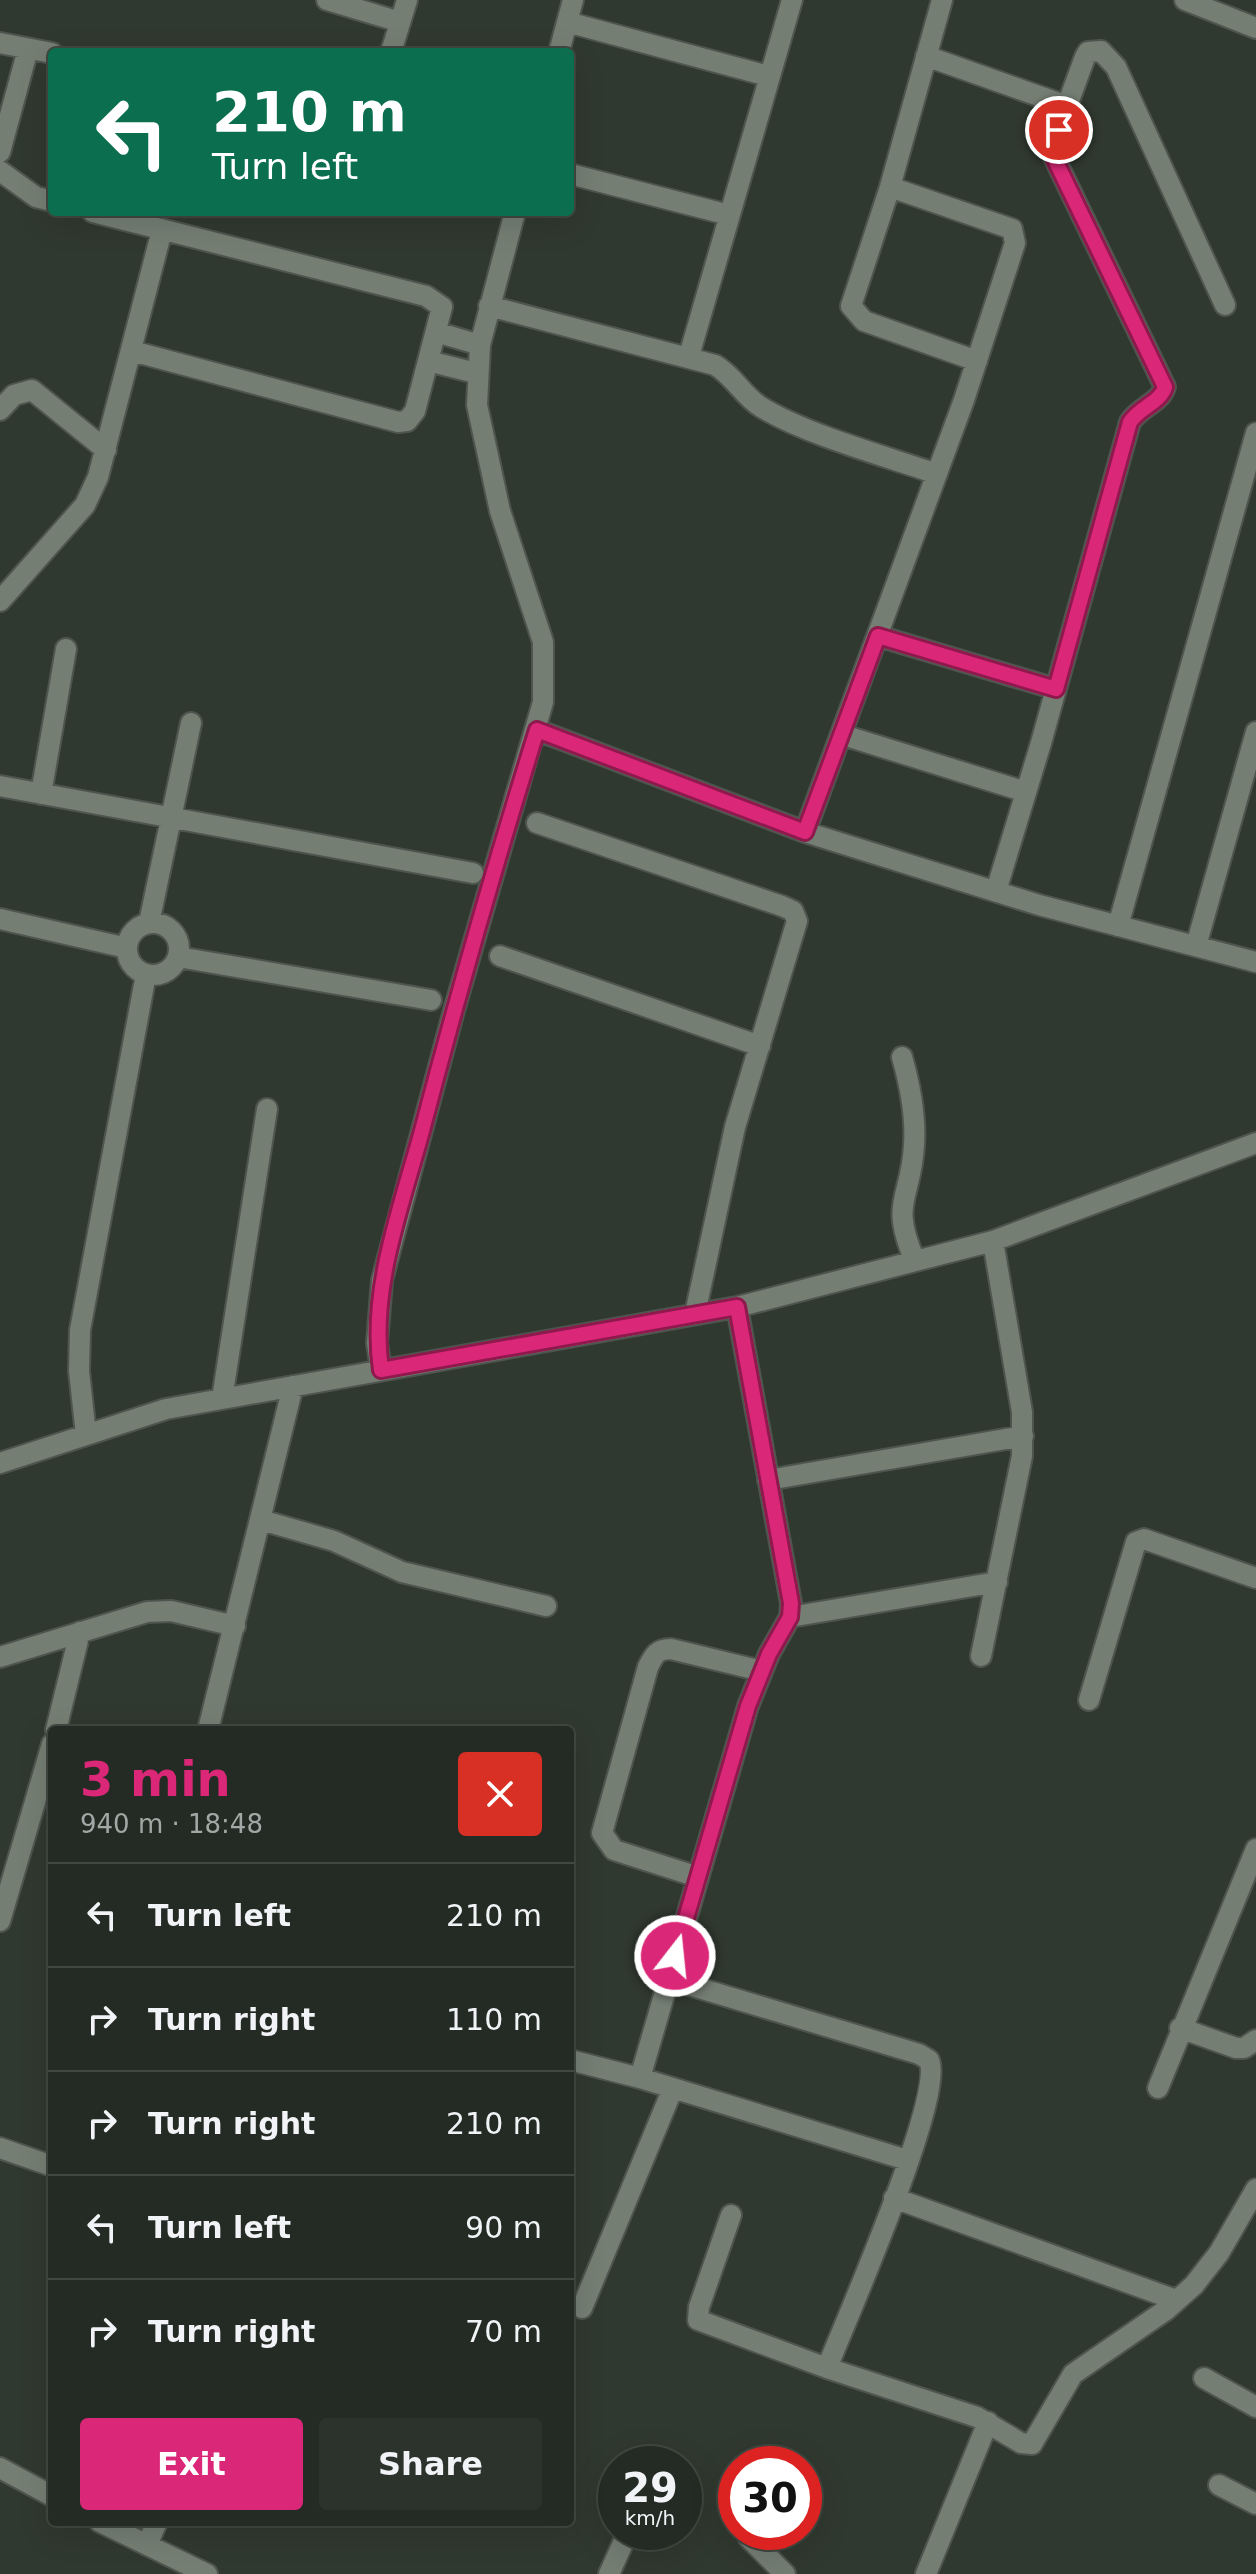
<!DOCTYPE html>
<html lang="en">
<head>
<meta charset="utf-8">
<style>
  body { margin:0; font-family:"DejaVu Sans",sans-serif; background:#2c332c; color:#f1f3f6; height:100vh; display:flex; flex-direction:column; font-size:30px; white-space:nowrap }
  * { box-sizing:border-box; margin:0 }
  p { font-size:26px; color:#a3a7a6 }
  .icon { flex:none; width:44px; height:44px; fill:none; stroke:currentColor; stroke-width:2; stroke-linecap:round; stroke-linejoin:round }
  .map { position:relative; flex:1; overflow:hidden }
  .side { position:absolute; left:48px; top:1726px; width:526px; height:800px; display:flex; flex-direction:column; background:#242b24; border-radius:8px; box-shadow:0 8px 32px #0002,0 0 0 2px #414741 }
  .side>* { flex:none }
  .top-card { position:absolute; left:48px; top:48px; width:526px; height:168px; border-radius:8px; box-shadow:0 8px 32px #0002,0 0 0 2px #414741; background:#0b6e4f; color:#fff; overflow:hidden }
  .speed { position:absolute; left:598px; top:2446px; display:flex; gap:16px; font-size:40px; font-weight:700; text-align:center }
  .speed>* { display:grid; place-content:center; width:104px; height:104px; border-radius:50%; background:#242b24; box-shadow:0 8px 32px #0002,0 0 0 2px #414741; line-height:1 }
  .speed small { font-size:20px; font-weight:400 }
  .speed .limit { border:12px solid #d22; background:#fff; color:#111 }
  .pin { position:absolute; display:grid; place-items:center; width:68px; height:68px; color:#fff; margin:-34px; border:4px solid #fff; border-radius:50%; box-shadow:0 2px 8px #0007 }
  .me { position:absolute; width:88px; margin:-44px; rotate:16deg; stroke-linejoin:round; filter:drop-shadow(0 0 6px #0008) }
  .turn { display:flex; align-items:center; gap:28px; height:168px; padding:0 32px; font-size:36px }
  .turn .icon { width:104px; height:104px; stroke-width:2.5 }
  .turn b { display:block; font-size:56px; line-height:68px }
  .round { display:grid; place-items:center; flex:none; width:84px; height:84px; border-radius:8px; background:#2c332c }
  .headline { display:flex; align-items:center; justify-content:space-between; height:136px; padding:0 32px }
  h1 { font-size:48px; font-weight:700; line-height:60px; color:#db2777 }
  .primary-button { display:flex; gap:16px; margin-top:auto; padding:16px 32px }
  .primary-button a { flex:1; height:92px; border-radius:8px; background:#db2777; color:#fff; font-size:32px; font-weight:700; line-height:92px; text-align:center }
  .primary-button a+a { background:#2c332c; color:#f1f3f6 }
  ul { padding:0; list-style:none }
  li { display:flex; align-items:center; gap:24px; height:104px; padding:0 32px; border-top:2px solid #414741 }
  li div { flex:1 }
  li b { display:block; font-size:30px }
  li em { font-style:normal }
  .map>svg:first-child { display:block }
</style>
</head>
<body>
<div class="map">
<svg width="1256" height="2574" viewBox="0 0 1256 2574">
  <rect width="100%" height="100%" fill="#303930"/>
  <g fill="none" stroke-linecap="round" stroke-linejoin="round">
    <g stroke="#4e554e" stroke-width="24">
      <path id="minor" d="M327,0L400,22
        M942,0L890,187L851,306L864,321L977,361
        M1185,0L1256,28
        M567,22L768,76
        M0,43L52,53
        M391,52L407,0
        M559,52L573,0
        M926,56L1067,106L1053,155L1165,387C1160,403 1141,406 1130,422L1041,743L996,891
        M1067,106L1085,57L1088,52L1101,51L1116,67L1225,305
        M0,152L28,49
        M0,171L36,197L52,201
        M570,174L729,215
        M93,212L426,296L442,307L415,411L407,421L398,422L132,351
        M489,306L715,365C734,376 743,396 761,407C807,435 885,456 937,474
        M436,332L480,345
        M689,356L792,0
        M428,361L476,373
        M0,410L14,395L32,390L106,450
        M0,601L85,505L98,477L162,230
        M878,636L1056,689
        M537,730L805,832L1039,905L1256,962
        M843,735L1026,792
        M0,786L473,873
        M41,794L66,649
        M537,823L782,906L793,911L797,921L735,1127L695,1314
        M805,832L964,400L1015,243L1012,229L890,187
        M0,919L127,948
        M149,923L191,723
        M127 949a26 26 0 1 1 52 0a26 26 0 1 1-52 0Z
        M1118,926L1256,433
        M1196,946L1256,732
        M500,956L760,1046
        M178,957L431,1000
        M902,1057C910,1085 916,1115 914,1145C911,1201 889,1200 915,1261
        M381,1370L377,1343L382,1280L453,1014L543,702V642L500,511L477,405L480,345L515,212
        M222,1399L267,1109
        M86,1435L79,1371L80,1330L146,974
        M0,1463L166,1409L737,1307L993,1241L1256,1143
        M768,1480L1023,1436
        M261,1520L334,1541L402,1572L546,1606
        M790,1617L997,1582
        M981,1656L1022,1456V1412L993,1241
        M0,1657L147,1612L171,1611L235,1626
        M1089,1700L1136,1542L1144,1539L1256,1578
        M56,1730L80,1632
        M208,1730L293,1386
        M698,1877L614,1850L602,1833L648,1667C654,1655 657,1649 671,1649L762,1671
        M0,1921L52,1744
        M669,1979L919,2054L929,2060C945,2096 846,2320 827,2368L977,2417L1021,2443L1032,2444L1073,2374L1166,2310L1194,2285L1219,2253L1256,2189
        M1180,2028L1236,2048H1244L1256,2040
        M570,2060L640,2078L748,1706L769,1654L790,1617L791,1603L737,1307
        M640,2078L907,2160
        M1158,2088L1256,1849
        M0,2148L52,2166
        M894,2198L1176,2300
        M731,2215L699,2307L698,2320L827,2368
        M582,2308L673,2088
        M1204,2378L1256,2407
        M0,2468L52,2496
        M1219,2485L1256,2504
        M100,2522L207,2574
        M749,2538L785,2574
        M147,2545L157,2522
        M609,2574L628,2532
        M926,2574L988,2422"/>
    </g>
    <use href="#minor" stroke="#747e73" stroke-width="20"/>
  </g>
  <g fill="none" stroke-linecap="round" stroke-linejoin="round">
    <g stroke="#8e194d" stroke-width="20">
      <path id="route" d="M675,1956L748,1706L769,1654L790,1617L791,1603L737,1307L381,1370C369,1288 402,1206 423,1127C458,994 496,861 537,730L805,832L878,636L1056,689L1130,422C1141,406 1160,403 1165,387L1057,164L1053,155L1059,130"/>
    </g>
    <use href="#route" stroke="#db2777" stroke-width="14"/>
  </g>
</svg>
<div class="speed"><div>29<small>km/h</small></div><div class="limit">30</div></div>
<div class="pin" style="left:1059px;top:130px;background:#d93025"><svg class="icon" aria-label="arrive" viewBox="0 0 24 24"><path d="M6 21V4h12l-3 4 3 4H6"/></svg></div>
<svg class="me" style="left:675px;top:1956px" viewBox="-20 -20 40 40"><circle r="17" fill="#db2777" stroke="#fff" stroke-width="3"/><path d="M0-11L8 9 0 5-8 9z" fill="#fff"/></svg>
<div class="top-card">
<div class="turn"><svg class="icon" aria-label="left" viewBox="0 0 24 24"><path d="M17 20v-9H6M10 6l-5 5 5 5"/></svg><div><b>210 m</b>Turn left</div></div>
</div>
<section class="side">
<div class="headline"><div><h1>3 min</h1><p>940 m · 18:48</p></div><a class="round" style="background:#d93025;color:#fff"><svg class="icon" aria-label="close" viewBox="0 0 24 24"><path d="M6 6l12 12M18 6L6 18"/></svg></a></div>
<ul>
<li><svg class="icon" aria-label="left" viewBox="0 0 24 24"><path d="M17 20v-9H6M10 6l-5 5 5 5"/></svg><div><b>Turn left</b></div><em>210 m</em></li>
<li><svg class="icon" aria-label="right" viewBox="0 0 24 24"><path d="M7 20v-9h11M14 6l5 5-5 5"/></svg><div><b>Turn right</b></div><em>110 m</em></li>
<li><svg class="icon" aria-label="right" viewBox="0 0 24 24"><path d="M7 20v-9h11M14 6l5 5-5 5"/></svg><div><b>Turn right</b></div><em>210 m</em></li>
<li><svg class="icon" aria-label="left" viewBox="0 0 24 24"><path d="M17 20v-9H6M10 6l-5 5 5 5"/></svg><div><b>Turn left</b></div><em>90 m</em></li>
<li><svg class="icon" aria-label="right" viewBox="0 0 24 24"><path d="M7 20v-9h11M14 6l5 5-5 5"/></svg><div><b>Turn right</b></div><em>70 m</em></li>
</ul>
<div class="primary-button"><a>Exit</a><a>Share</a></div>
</section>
</div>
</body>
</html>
